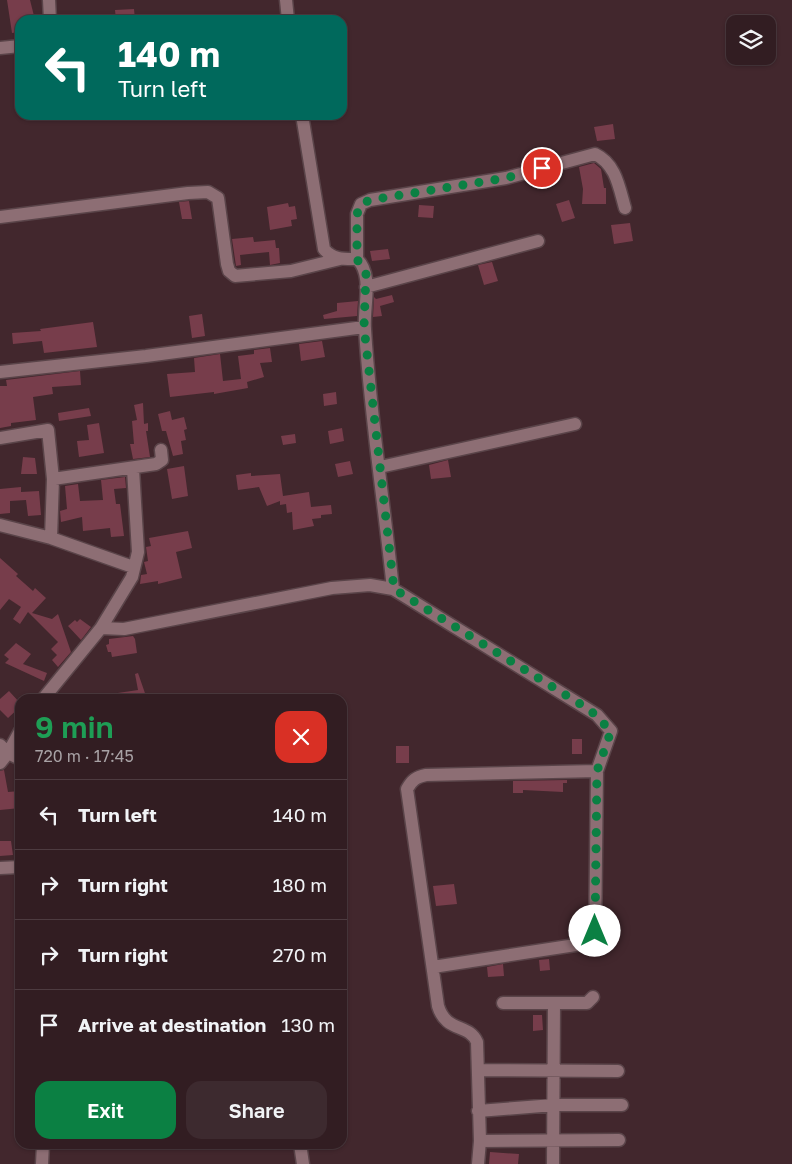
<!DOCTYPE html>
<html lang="en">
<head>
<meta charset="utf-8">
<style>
  body { margin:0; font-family:"Golos Text",sans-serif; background:#3d2a2f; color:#f1f3f6; height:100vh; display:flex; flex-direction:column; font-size:19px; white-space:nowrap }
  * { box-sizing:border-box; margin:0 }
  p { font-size:16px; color:#a8a2a5 }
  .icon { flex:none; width:28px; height:28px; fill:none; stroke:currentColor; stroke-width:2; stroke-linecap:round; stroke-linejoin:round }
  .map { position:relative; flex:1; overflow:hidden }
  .panel { position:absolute; left:15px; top:694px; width:332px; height:455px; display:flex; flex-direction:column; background:#321d22; border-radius:15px; box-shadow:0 1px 4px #0004,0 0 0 1px #4d3b40 }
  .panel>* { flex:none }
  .hud { position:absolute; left:15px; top:15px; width:332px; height:105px; border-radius:15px; box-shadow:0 1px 4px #0004,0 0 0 1px #4d3b40; background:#00695c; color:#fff; overflow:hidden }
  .fabs { position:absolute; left:726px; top:15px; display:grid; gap:10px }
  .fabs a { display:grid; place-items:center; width:50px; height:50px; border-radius:10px; background:#321d22; box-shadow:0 1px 4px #0004,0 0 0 1px #4d3b40; font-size:25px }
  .pin { position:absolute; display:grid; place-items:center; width:42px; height:42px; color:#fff; margin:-21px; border:2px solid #fff; border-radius:50%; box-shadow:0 1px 5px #0007 }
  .me { position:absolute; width:55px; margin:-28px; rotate:0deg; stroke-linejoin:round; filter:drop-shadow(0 0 4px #0008) }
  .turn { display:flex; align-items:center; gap:18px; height:105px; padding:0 20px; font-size:22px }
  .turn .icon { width:65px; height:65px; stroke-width:2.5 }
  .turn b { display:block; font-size:35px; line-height:42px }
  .round { display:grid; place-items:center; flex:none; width:52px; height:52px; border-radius:15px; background:#3d2a2f }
  .headline { display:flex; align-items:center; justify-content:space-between; height:85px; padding:0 20px }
  h1 { font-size:30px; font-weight:600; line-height:38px; color:#1e9e55 }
  .primary-button { display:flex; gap:10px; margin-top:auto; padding:10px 20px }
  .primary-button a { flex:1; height:58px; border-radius:15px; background:#0b8043; color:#fff; font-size:20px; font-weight:600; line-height:58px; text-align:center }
  .primary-button a+a { background:#3d2a2f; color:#f1f3f6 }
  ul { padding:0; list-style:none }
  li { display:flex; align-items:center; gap:15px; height:70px; padding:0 20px; border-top:1px solid #4d3b40 }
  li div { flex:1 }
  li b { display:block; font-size:19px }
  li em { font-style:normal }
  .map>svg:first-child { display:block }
</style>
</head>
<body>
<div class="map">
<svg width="792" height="1164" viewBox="0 0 792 1164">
  <rect width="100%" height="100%" fill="#42272d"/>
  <path fill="#773d4b" d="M7,0H30L35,20H20V32L12,33Z
    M134,9L135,20H116L115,10Z
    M613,124L615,139L597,141L594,127Z
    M594,163L601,169L604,188H606V204H582L583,189L579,167Z
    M569,200L575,218L562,222L556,204Z
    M189,201L192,219H182L179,202Z
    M288,203L289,207L295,206L297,219L291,220L292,226L270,230L267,207Z
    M419,205L434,206L433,218L418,217Z
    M630,223L633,241L614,244L611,225Z
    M253,237L254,242L275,240L276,248H279L280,263L270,265L269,252L240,255L241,265L236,266L232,239Z
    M388,249L390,259L372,261L370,251Z
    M492,262L498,281L484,285L478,265Z
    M392,295L394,302L380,306L382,316L373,317L374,297L376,299Z
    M358,301L357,316L324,319L323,315L337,311V303Z
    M202,314L205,336L192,338L189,316Z
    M93,322L97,347L44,353L42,341L13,344L12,333L41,331L40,329Z
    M322,341L325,357L301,361L299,344Z
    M270,348L272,362L260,363L264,377L247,382L248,388L214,394V392L170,397L167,374L195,372L194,358L220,354L223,381L241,379L238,356L254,354V350Z
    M80,371L81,385L52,387L53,394L33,397L36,420L11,423V426L0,428V386H7L6,380Z
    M336,392L337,404L324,406L323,394Z
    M143,403L144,424L148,423V431H146L150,457L133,459L130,444H134L132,421L137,420L134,405Z
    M89,408L91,416L59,421L58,413Z
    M170,411L172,420L184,417L187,429L184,430L186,440L181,441L183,454L173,456L166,431H162L158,414Z
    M99,423L104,453L79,457L77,441L89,440L87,425Z
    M342,428L344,441L330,444L328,431Z
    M295,434L296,443L283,445L281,436Z
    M23,457L35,458L37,474H21Z
    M448,460L451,477L431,479L429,465Z
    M350,461L353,474L338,477L335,464Z
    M184,466L188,496L172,499L167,469Z
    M251,473V476L280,474L283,496L309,492L311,507L331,505L332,514L321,515V518L312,519L314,526L293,530L292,512L287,513L286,504L280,505V501L267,506L259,487L238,490L236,475Z
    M125,477L126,488L114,489L116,504H120L124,536L111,537L110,528L83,531L82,517L61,522L60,511L67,509L65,486L78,484L80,501L103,500L101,480Z
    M21,487V492L39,491L41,515L28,516L26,500L10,501V513L0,514V489Z
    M188,531L192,548L176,552L182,578L158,584V581L140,584L141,575L147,574L144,562L148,561L146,547L151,546L149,538Z
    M0,558L18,574L16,576L33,591L35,588L46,598L32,613L52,619L58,614L71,652L58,667L52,660L57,655L51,649L58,642L28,612L20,624L13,619L21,607L9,599L0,610Z
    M80,619L91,627L81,640L68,626L75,620L77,622Z
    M133,636L135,639L137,653L112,657L111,652H108L106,645L109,644V639Z
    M16,643L31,654L23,664L47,673L44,681L5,663L9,659L4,655Z
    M138,673L147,699H112L111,694L138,690L135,674Z
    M9,691L20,703V707L8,718L0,710V699Z
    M572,739H582V754H572Z
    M396,746H409V763H396Z
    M4,770L8,792L20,791V808L0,810V771Z
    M567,780V783H563V792L523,790V793H513V781Z
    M0,841H11L13,855L0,856Z
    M454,884L457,904L436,906L433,886Z
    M549,959L550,970L540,971L539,960Z
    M503,964L504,976L488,977L487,967Z
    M533,1015H542L543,1030L533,1031Z
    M490,1152L519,1154L518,1164H489Z"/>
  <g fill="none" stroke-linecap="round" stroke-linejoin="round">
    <g stroke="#5a4449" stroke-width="15">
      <path id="minor" d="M49,0L50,20
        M286,0L288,20
        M0,48L20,46
        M302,115L324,249C333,260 344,259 357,259C374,275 363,308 365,329C370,415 384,502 393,589
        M0,217L188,193L208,192L218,198L227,264L229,271L235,276L291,271L340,259
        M357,259V214L361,204L370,200L506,178L595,154C616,164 619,187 625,208
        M366,287L538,241
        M0,372L146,356L364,327
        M0,438L48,430L53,479L51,538
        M380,467L575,424
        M53,479L156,464L162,460L161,450
        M0,525L51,538L133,567
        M101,628L124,629L332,588L370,585L393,589L597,715L611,731L597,771L595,942L433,967
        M43,699L101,628L132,577L138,552L133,469
        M0,745L8,753L20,759
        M0,763L8,753L20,731
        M0,868L20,867
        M503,1003H587L593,997
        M478,1070L618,1071
        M478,1111L554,1105H622
        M480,1141L619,1140
        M300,1144L303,1164
        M42,1164L43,1144
        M478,1164L480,1141L477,1042C469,1023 446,1033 438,1006L407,789C412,780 416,777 426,775L597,771
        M553,1164L554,1003"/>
    </g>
    <use href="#minor" stroke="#8d6e74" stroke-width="12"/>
  </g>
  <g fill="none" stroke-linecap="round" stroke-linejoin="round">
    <path stroke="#0b8043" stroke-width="9" stroke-dasharray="0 16.2" d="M542,168L506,178L370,200L361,204L357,214V260L362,264L366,274L364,327L394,589L590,710L611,731L597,771L595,931"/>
  </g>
</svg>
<div class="fabs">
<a><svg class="icon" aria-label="layers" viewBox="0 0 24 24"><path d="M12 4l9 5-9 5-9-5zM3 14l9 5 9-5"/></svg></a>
</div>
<div class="pin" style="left:542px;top:168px;background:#d93025"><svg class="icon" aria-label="arrive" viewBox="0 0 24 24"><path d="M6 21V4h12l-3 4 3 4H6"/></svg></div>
<svg class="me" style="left:595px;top:931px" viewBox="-20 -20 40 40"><circle r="19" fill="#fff"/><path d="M0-13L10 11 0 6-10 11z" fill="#0b8043"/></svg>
<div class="hud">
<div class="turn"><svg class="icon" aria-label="left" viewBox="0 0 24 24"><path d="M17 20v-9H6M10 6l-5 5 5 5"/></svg><div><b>140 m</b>Turn left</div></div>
</div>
<section class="panel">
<div class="headline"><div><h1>9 min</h1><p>720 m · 17:45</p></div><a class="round" style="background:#d93025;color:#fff"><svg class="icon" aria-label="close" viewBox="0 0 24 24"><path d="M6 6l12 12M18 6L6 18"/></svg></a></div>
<ul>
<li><svg class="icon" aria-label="left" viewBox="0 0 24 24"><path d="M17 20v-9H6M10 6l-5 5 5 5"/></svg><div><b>Turn left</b></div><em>140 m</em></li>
<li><svg class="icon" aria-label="right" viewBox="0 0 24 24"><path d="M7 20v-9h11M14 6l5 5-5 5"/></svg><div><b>Turn right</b></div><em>180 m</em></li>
<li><svg class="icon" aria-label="right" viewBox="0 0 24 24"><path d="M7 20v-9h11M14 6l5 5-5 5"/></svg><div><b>Turn right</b></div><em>270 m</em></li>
<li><svg class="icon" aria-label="arrive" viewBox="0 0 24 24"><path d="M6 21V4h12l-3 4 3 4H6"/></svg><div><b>Arrive at destination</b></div><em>130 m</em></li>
</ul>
<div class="primary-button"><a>Exit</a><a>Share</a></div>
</section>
</div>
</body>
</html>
